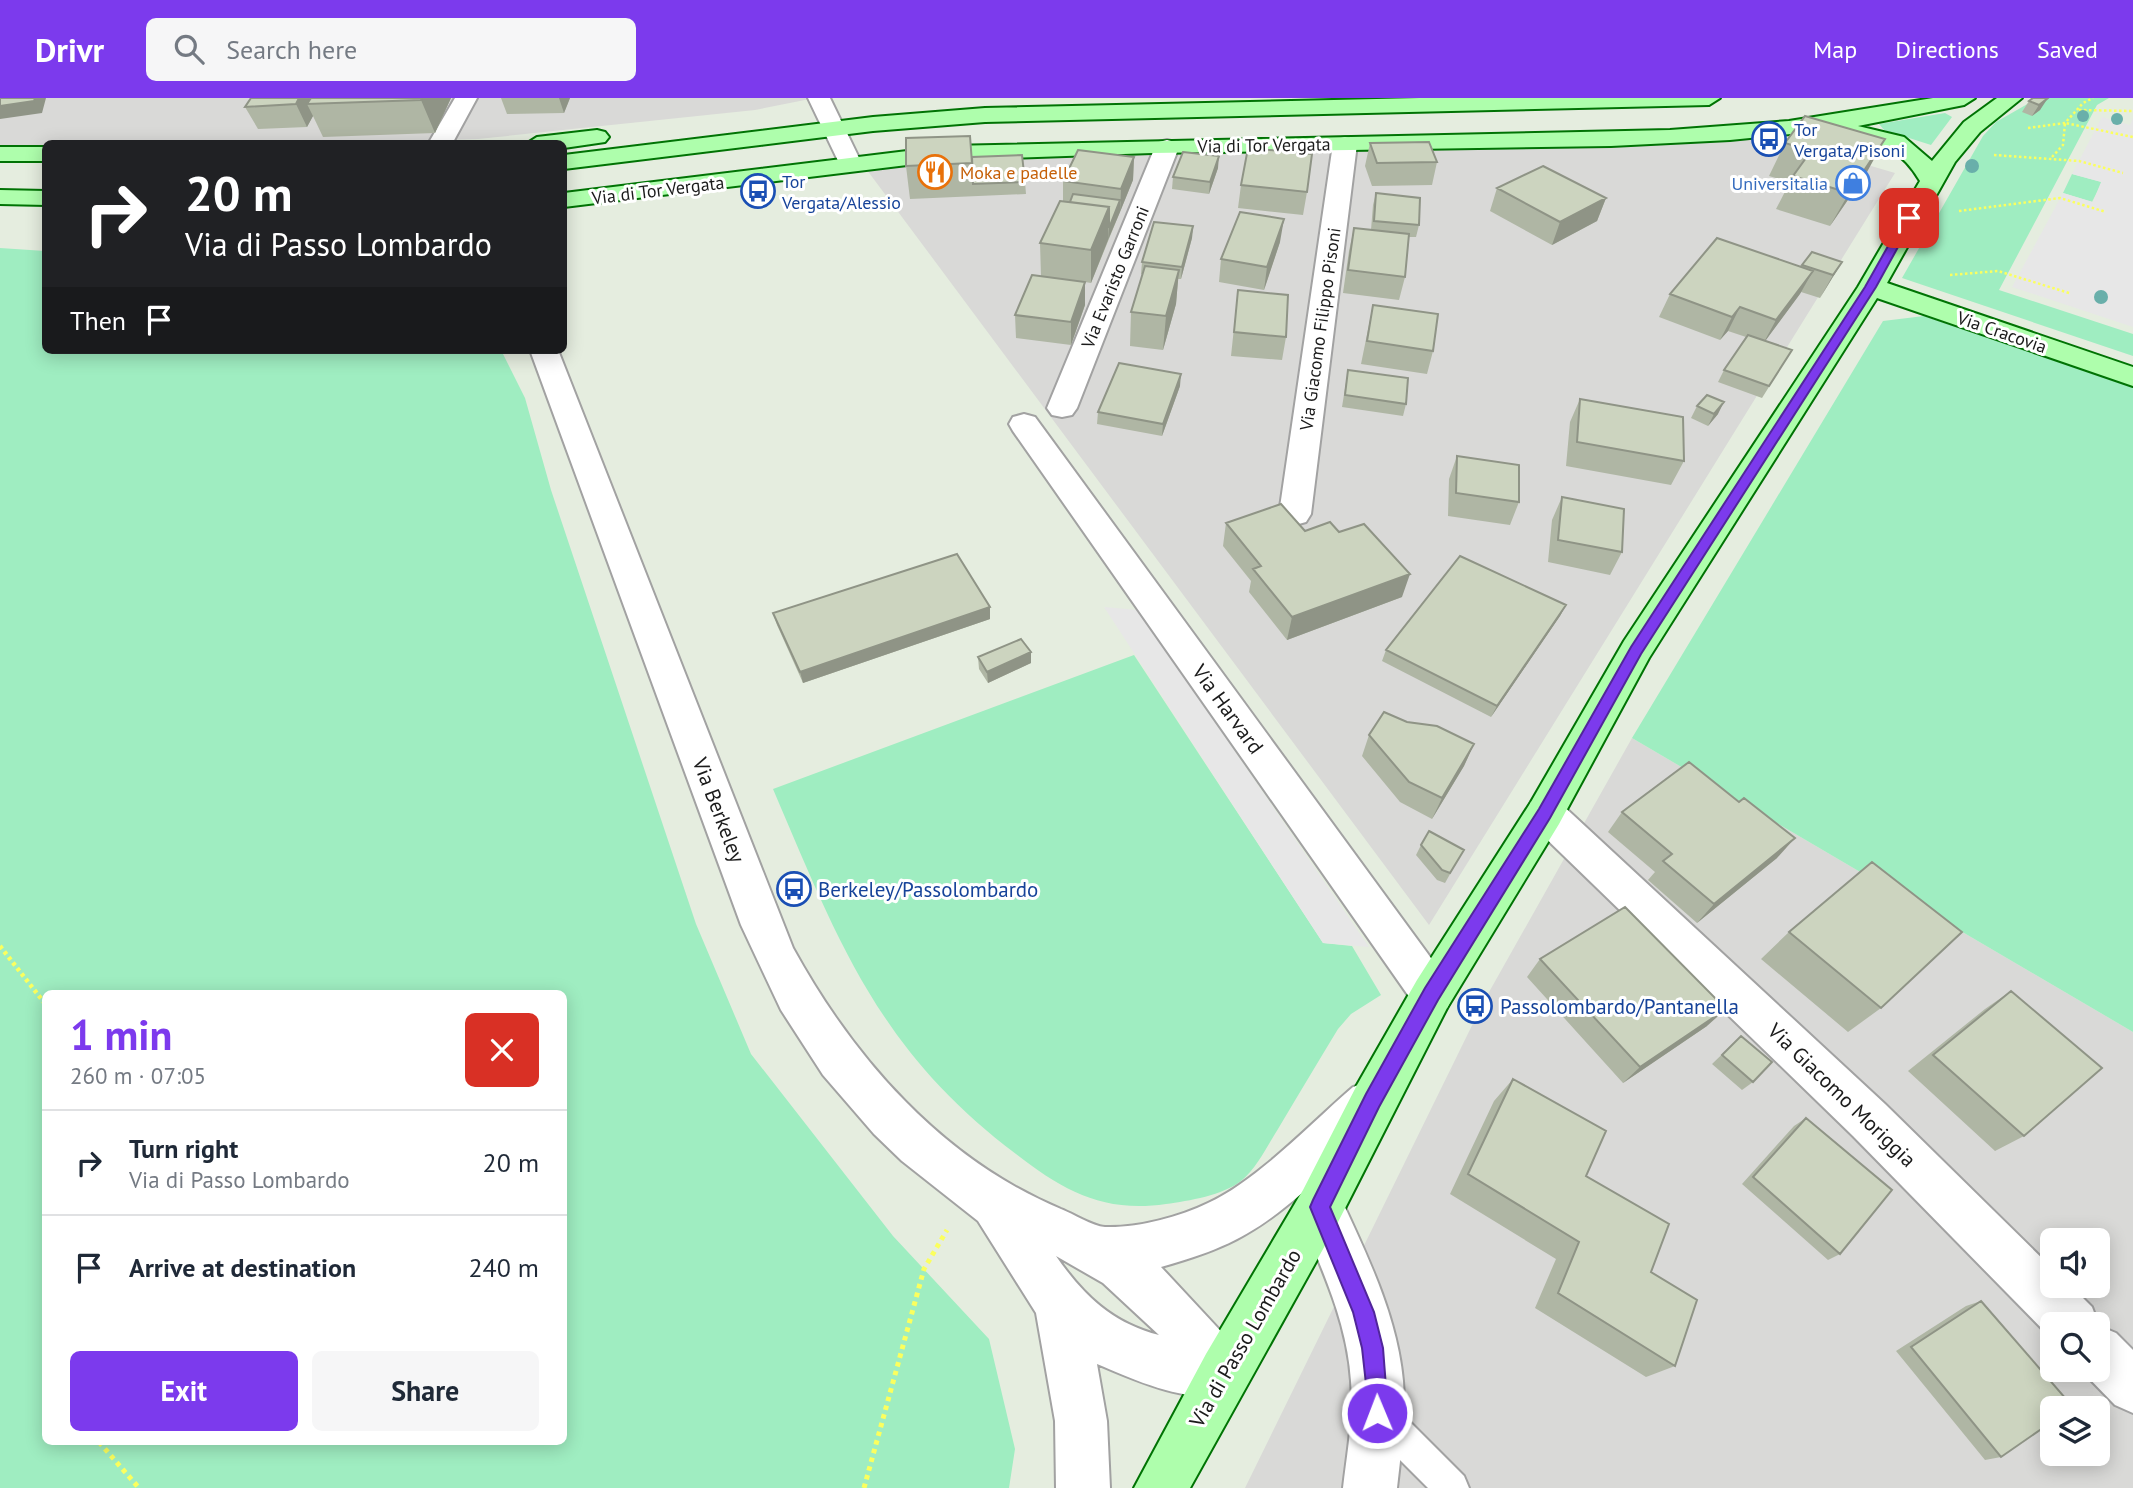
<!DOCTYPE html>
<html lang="en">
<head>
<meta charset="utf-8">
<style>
  body { margin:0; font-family:"PT Sans",sans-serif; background:#f6f6f7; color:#1f2937; height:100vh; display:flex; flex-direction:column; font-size:26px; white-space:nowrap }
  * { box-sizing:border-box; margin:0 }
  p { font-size:23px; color:#747a83 }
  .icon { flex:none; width:38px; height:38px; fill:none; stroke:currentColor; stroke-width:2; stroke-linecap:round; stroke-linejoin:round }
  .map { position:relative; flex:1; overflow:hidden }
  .details { position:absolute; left:42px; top:892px; width:525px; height:455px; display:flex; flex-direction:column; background:#fff; border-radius:10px; box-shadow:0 4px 18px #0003 }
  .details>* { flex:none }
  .hud { position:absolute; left:42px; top:42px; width:525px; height:214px; border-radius:10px; box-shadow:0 4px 18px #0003; background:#202124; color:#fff; overflow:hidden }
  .tools { position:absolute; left:2040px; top:1130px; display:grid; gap:14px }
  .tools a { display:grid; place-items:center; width:70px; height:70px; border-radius:10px; background:#fff; box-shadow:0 4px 18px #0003; font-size:35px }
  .pin { position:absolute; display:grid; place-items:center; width:60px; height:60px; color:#fff; margin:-30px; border-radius:14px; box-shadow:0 4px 10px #0006 }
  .me { position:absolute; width:77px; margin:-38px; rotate:359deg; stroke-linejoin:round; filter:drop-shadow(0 0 5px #0008) }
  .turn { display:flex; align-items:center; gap:24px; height:147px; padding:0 28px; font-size:32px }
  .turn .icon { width:91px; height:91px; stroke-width:2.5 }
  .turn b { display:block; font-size:49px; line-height:60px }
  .then { display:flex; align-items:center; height:66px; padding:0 28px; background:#0003; gap:14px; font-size:26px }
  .round { display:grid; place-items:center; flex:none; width:74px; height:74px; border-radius:10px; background:#f6f6f7 }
  .summary { display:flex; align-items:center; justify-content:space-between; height:119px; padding:0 28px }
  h1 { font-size:42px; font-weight:600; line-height:52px; color:#7c3aed }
  .cta { display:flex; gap:14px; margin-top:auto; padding:14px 28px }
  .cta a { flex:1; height:80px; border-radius:10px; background:#7c3aed; color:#fff; font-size:28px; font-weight:600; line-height:80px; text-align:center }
  .cta a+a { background:#f6f6f7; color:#1f2937 }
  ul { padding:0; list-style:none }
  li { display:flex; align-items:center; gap:21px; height:105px; padding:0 28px; border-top:2px solid #e0e1e3 }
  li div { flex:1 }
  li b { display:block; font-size:26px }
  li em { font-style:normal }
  header { display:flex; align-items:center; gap:42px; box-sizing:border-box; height:98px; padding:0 35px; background:#7c3aed; color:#fff }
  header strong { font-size:33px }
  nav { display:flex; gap:38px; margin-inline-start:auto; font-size:24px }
  .search { width:490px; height:63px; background:#f6f6f7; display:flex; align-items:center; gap:18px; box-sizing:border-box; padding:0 24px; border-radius:10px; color:#747a83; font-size:26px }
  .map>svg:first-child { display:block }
</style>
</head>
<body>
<header>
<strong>Drivr</strong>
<div class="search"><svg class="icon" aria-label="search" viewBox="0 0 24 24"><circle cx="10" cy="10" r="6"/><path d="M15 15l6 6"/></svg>Search here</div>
<nav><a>Map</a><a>Directions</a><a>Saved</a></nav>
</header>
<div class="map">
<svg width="2133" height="1390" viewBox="0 0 2133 1390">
  <rect width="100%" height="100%" fill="#e5eddf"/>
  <path fill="#d9d9d7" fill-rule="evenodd" d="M0,0H815L755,12L478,41L348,45L45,47H0Z
    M1779,41L1895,75L1429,827L864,68L1047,56Z
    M1632,640L2133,934V1390H1245L1484,903ZM2053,1143H2098V1188H2053ZM2053,1227H2098V1272H2053ZM2053,1311H2098V1356H2053Z"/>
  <path fill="#9fedc1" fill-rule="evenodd" d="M2038,0H2109L2097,7L1999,192L2133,236V258L1902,180L1983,38L1996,24Z
    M1945,15L1952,19L1931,47L1884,32L1879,26Z
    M2072,76L2102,84L2092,104L2063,95Z
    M0,150L45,153L46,252H501L525,300L551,392L696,826L751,956L893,1138L989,1241L1015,1351L1009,1390H0ZM46,896H564V1344H46Z
    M1924,218L2133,289V934L1632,640L1883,223Z
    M1134,557L1323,845L1352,848L1381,897L1351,916L1338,931C1318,964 1298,997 1278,1031C1267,1048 1257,1070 1241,1083C1223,1097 1189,1103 1166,1106C1103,1115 1064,1093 1016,1056C878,952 838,843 773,691Z"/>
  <path fill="#e7e7e7" d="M2102,19L2130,27L2133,20V229L2012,189L2063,95L2093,104L2101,84L2072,76Z
    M1104,509L1138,512L1369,849L1323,845Z"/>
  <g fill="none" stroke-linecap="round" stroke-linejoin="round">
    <g stroke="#a2a2a2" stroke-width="4">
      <path id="lane" d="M1380,1301L1392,1306L1464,1378L1469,1390H1428L1368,1330L1363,1318L1368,1306Z"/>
    </g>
    <g stroke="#a2a2a2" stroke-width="4">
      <path id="street" d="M455,0H477L452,46H428Z
        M808,0H830L861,64L857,69H841Z
        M1345,39L1353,41L1357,46L1311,416L1306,424L1295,427L1284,424L1279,416L1333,46L1337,41Z
        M1167,42L1175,44L1179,49L1077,310L1072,317L1062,319L1052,317L1047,310L1155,49L1159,44Z
        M530,252H558L793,850C854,961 943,1062 1061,1111C1074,1116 1092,1128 1105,1129C1138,1130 1179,1119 1208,1105C1257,1083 1311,1025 1353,989L1369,983L1385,989L1392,1005L1385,1021L1307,1090L1320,1085L1337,1092C1365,1153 1397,1216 1403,1283C1406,1319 1401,1355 1397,1390H1343C1347,1355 1354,1319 1351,1283C1347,1221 1319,1165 1296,1109L1302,1095C1254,1137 1222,1152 1161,1169L1242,1256L1250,1274L1242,1292C1198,1311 1139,1284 1097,1266L1107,1323L1110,1390H1056L1055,1323L1036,1215L978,1123L902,1063L874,1036L823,977L781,912L741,827ZM1056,1158L1103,1185L1159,1237C1112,1225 1083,1197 1056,1158Z
        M1024,316L1035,319L1447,882L1454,896L1447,910L1432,916L1417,910L1013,333L1009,326L1013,319Z
        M1545,699L1559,704L1885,1006L2053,1171V1188H2071L2092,1209L2099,1228L2116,1235L2133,1252V1315L2115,1307L2081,1272H2098V1227H2053V1242L1853,1038L1531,726L1526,715L1531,704Z"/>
    </g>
    <g stroke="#007304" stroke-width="4">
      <path id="secondary" d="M1419,0H1720L1709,7L985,24L873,33L564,71V57L873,19L985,10Z
        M1933,0H1975L1964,7L1858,28L1904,39L1932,63L1964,24L1997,0H2022L1980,34L1955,64L1887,185L2133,269V288L1877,200L1649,560L1559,726L1447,910L1337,1126L1190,1390H1134L1206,1256L1303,1092L1357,987L1417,882L1531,704L1624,543L1858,189L1920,83C1896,42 1874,49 1834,39L1832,32L1730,42L1611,48L1152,55L948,62L564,109V95L948,48L1670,32L1789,23Z
        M597,32L605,34L609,39L605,44L564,50V46H526L537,39Z
        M0,49H46V63H0Z
        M0,92L46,93V107L0,106Z"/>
    </g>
    <path stroke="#fbff5e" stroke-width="2.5" stroke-dasharray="2.5 2.5" stroke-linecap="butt" d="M2079,12L2133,13
      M2028,30L2065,25L2083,5L2093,0
      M1994,57L2079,63L2123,75
      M2052,59L2063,47L2065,25L2133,39
      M1959,113L2060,100L2106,114
      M1950,177L1998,173L2069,195"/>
    <path stroke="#fbff5e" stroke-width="4.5" stroke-dasharray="3.5 3.5" stroke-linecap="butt" d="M0,848L46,907"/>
    <path stroke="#fbff5e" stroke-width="5" stroke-dasharray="4.5 4.5" stroke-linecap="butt" d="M99,1344L139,1390
      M864,1390L924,1171L947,1132"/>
    <use href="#lane" fill="#fff" fill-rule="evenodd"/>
    <use href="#street" fill="#fff" fill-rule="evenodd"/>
    <use href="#secondary" fill="#aefeac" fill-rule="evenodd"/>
  </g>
  <g fill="#69afaa">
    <circle cx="2083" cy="18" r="6"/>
    <circle cx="2117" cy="21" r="6"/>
    <circle cx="1972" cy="68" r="7"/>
    <circle cx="2101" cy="199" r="7"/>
  </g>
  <path fill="#afb6a4" d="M251,0H451L435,35L323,39L313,18L307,29L258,31L245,9Z
    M501,0H570L564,15L507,16Z
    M2046,0L2040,12L2032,18L2022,14L2029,3Z
    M1805,18L1867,74L1830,128L1776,111L1790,84L1769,78L1785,45Z
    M1370,45L1437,64L1432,87L1372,88L1365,68Z
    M972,59L1025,84L1026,96L910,101L906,68Z
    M1134,59L1133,82L1091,185L1085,184V207L1071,247L1016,240L1015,217L1041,178L1040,145L1063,103V83Z
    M1218,70L1209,96L1172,91L1173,79Z
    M1241,87L1307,94L1303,117L1238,110Z
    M1497,90L1606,100L1597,123L1552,147L1490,113Z
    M1376,95L1419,127L1416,139H1409L1405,179L1399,202L1343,195L1349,153L1354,130L1371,132L1373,107Z
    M1193,128L1192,140L1181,181H1178L1176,206L1163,252L1130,248L1131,214L1143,177L1141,176L1142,164Z
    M1280,144L1264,192L1219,184L1221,161Z
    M1812,154L1842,164L1820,200L1801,194L1765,243L1792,252L1762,300L1718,284L1724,272L1746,239L1728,233L1720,242L1659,219L1670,196L1801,169Z
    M1238,192L1286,239L1282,262L1231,258Z
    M1373,207L1433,253L1427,276L1361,266Z
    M1348,272L1406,306L1403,318L1342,309Z
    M1180,288L1162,338L1097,326L1098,314Z
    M1580,301L1684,363L1671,387L1566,368L1570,324Z
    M1697,308L1718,316L1708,328L1691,320Z
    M1457,358L1519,404L1510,427L1448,418L1449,381Z
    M1562,399L1622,454L1610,477L1548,464L1552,422Z
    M1226,425L1305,433L1339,434L1402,499L1287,542L1249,494L1251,483L1223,448Z
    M1566,507L1560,518L1491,619L1382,563L1386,552Z
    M990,509V521L803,585L777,527L773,515Z
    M1031,554V565L988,585L979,571L978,559Z
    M1407,624L1474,646L1464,668L1432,721L1400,704L1362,658L1369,637Z
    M1622,714L1777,760L1697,825L1648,782L1655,774L1608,734Z
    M1421,747L1458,762L1445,785L1437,782L1416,757Z
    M1789,834L1881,910L1848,934L1761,861Z
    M1540,861L1707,928L1623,985L1527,879Z
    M2011,893L2024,1038L1995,1053L1908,973L1985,911Z
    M1741,938L1753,984L1742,992L1712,966Z
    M1513,981L1586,1078L1651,1174L1675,1268L1646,1279L1535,1210L1556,1161L1450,1096L1494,1003Z
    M1806,1020L1840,1156L1828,1162L1742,1086L1794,1028Z
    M1981,1203L2001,1359L1985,1362L1896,1253L1966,1208Z"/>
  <path fill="#8f9486" d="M35,0H46L42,15L0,21V8Z
    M299,0H323L307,6L313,18L307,29L296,6Z
    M422,0H451L435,35L421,2Z
    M559,0H570L564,15Z
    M2048,0L2040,12L2032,18L2039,7Z
    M1885,41L1867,74L1830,128L1849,95Z
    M1219,58L1218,70L1209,96L1210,84Z
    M1134,59L1133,82L1120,114L1121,91Z
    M1606,100L1597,123L1552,147L1560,124Z
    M1120,102V114L1108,142L1109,130Z
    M1109,109L1108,142L1091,185V152Z
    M1284,121L1280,144L1264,192L1267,169Z
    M1193,128L1192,140L1181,181L1182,169Z
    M1842,164L1828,187L1820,200L1833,177Z
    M1179,172L1176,206L1163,252L1166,218Z
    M1813,173L1800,196L1763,246L1776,222Z
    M1085,184V207L1071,247V224Z
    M1740,209L1728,233L1720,242L1732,219Z
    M1181,276L1180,288L1162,338L1163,326Z
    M1724,304L1718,316L1708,328L1714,316Z
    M1410,476L1402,499L1287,542L1292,519Z
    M1566,507L1560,518L1491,619L1497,608Z
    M990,509V521L803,585L800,574Z
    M1031,554V565L988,585L987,574Z
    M1474,646L1464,668L1432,721L1442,700Z
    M1795,740L1777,760L1697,825L1714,806Z
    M1726,911L1707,928L1623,985L1640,969Z"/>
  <path fill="#ccd4bf" stroke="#8f9486" stroke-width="2" d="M0,0H35L34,3L0,8Z
    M251,0H299L296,6L245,9Z
    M311,0H422L421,2L307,6Z
    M2033,0H2048L2039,7L2029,3Z
    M1805,18L1885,41L1849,95L1793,78L1811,53L1785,45Z
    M970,38L972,65L906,68V40Z
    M1429,44L1437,64L1377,65L1370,45Z
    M1248,50L1312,56L1307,94L1241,87Z
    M1078,52L1134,59L1121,91L1063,83Z
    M1183,54L1219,58L1210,84L1173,79Z
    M1022,57L1025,84L973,86L972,59Z
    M1543,68L1606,100L1560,124L1497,90Z
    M1376,95L1420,100L1419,127L1374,123Z
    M1073,96L1120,102L1109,130V109L1070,104Z
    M1060,103L1109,109L1091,152L1040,145Z
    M1240,114L1284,121L1267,169L1221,161Z
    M1154,124L1193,128L1182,169L1142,164Z
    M1354,130L1409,136L1405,179L1348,172Z
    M1717,140L1813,173L1776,222L1740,209L1732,219L1670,196Z
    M1812,154L1842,164L1833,177L1802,167Z
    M1145,168L1179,172L1166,218L1131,214Z
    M1032,177L1085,184L1071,224L1015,217Z
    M1238,192L1288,197L1286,239L1234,234Z
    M1373,207L1438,216L1433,253L1367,243Z
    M1748,237L1792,252L1769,288L1724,272Z
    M1119,265L1181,276L1163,326L1098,314Z
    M1348,272L1408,280L1406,306L1345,297Z
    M1707,297L1724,304L1714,316L1697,308Z
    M1580,301L1683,319L1684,363L1577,344Z
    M1457,358L1519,367V404L1456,395Z
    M1562,399L1624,411L1622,454L1558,442Z
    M1281,406L1305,433L1330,424L1339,434L1364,426L1410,476L1292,519L1253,471L1261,468L1226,425Z
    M957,456L990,509L800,574L773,515Z
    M1460,458L1566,507L1497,608L1386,552Z
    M1021,541L1031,554L987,574L978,559Z
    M1384,614L1407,624L1437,628L1474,646L1442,700L1409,684L1369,637Z
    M1689,664L1739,704L1744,700L1795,740L1714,806L1663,763L1672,756L1622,714Z
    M1429,733L1464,752L1450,775L1442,772L1421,747Z
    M1872,764L1962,834L1881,910L1789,834Z
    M1625,809L1726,911L1640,969L1540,861Z
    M2011,893L2102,970L2024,1038L1933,957Z
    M1741,938L1772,964L1753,984L1722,957Z
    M1513,981L1606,1033L1586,1078L1669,1126L1651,1174L1697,1202L1675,1268L1558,1195L1579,1144L1468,1076Z
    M1806,1020L1892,1092L1840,1156L1753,1079Z
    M1981,1203L2073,1309L2070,1311H2053V1323L2001,1359L1911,1249Z"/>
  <path fill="#7c3aed" stroke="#51269a" stroke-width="2" d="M1905,118L1914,120L1876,189L1641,556L1550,720L1438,902L1379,1009L1330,1109L1374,1214L1383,1250L1388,1315L1385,1322L1377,1326L1370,1322L1362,1250L1353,1214L1310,1109L1313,1102L1366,996L1425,890L1539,711L1631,549L1865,189Z"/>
  <defs>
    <g id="bus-ring" transform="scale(1.75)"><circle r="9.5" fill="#fff" stroke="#1a4fb4" stroke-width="1.5"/><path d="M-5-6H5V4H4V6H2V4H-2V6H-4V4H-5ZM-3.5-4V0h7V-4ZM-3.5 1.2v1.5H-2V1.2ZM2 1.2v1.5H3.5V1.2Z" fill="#1a4fb4"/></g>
    <g id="restaurant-ring" transform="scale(1.75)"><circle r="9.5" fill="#fff" stroke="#e8710a" stroke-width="1.5"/><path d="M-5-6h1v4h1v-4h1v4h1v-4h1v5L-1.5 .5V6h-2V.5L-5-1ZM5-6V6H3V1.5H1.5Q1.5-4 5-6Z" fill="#e8710a"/></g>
    <g id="shop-ring" transform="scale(1.75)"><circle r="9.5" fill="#fff" stroke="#3f7fe0" stroke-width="1.5"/><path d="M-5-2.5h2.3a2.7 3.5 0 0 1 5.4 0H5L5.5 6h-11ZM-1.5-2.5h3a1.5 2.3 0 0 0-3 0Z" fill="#3f7fe0"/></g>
  </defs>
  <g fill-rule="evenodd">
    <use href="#bus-ring" x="1769" y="41"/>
    <use href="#restaurant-ring" x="935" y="74"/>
    <use href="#shop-ring" x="1853" y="85"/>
    <use href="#bus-ring" x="758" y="93"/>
    <use href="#bus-ring" x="794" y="791"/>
    <use href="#bus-ring" x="1475" y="908"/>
  </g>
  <g text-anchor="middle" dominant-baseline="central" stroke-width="6" stroke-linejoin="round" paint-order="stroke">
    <g font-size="18" fill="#164399" stroke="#fff" text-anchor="start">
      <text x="1794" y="31">Tor<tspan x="1794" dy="21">Vergata/Pisoni</tspan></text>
      <text x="782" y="83">Tor<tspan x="782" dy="21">Vergata/Alessio</tspan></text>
    </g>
    <g font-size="18" fill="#1b1b1b" stroke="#fff">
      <text transform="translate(1264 47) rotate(-1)">Via di Tor Vergata</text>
      <text transform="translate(658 92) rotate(-7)">Via di Tor Vergata</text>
      <text transform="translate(1115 179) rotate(-68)">Via Evaristo Garroni</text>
      <text transform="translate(1320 231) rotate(-82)">Via Giacomo Filippo Pisoni</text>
      <text transform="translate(2002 234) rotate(19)">Via Cracovia</text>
    </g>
    <g font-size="18" fill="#c56008" stroke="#fff" text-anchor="start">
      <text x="960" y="74">Moka e padelle</text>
    </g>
    <g font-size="18" fill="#366cbe" stroke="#fff" text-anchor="end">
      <text x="1828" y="85">Universitalia</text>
    </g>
    <g font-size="21" fill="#1b1b1b" stroke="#fff">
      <text transform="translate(1228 611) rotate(54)">Via Harvard</text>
      <text transform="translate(719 712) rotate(69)">Via Berkeley</text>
      <text transform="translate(1842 997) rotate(44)">Via Giacomo Moriggia</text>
      <text transform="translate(1245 1240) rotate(-60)">Via di Passo Lombardo</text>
    </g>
    <g font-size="21" fill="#164399" stroke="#fff" text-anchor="start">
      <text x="818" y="791">Berkeley/Passolombardo</text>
      <text x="1500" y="908">Passolombardo/Pantanella</text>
    </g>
  </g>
</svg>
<div class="tools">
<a><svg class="icon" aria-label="sound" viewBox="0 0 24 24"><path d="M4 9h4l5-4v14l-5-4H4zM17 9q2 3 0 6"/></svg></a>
<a><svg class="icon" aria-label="search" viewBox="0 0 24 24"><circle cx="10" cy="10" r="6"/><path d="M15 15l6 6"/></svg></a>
<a><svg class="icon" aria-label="layers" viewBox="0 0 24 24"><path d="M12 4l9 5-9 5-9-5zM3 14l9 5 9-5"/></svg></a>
</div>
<div class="pin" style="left:1909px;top:120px;background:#d93025"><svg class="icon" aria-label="arrive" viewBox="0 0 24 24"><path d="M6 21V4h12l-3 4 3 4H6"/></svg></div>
<svg class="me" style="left:1377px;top:1315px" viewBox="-20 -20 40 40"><circle r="17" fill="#7c3aed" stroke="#fff" stroke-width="3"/><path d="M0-11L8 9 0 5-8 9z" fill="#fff"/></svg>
<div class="hud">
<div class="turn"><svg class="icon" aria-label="right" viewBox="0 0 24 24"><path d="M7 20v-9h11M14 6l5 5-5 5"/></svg><div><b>20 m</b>Via di Passo Lombardo</div></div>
<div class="then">Then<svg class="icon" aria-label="arrive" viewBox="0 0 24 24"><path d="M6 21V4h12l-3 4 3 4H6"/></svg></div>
</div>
<section class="details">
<div class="summary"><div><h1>1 min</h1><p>260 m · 07:05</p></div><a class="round" style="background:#d93025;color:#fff"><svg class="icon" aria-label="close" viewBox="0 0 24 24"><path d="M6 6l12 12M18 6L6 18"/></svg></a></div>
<ul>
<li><svg class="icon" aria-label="right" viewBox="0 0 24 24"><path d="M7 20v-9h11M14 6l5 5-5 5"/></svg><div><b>Turn right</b><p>Via di Passo Lombardo</p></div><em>20 m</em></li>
<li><svg class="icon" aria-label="arrive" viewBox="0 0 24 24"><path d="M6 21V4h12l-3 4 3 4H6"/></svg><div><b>Arrive at destination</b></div><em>240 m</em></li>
</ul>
<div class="cta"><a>Exit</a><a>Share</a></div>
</section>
</div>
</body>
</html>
